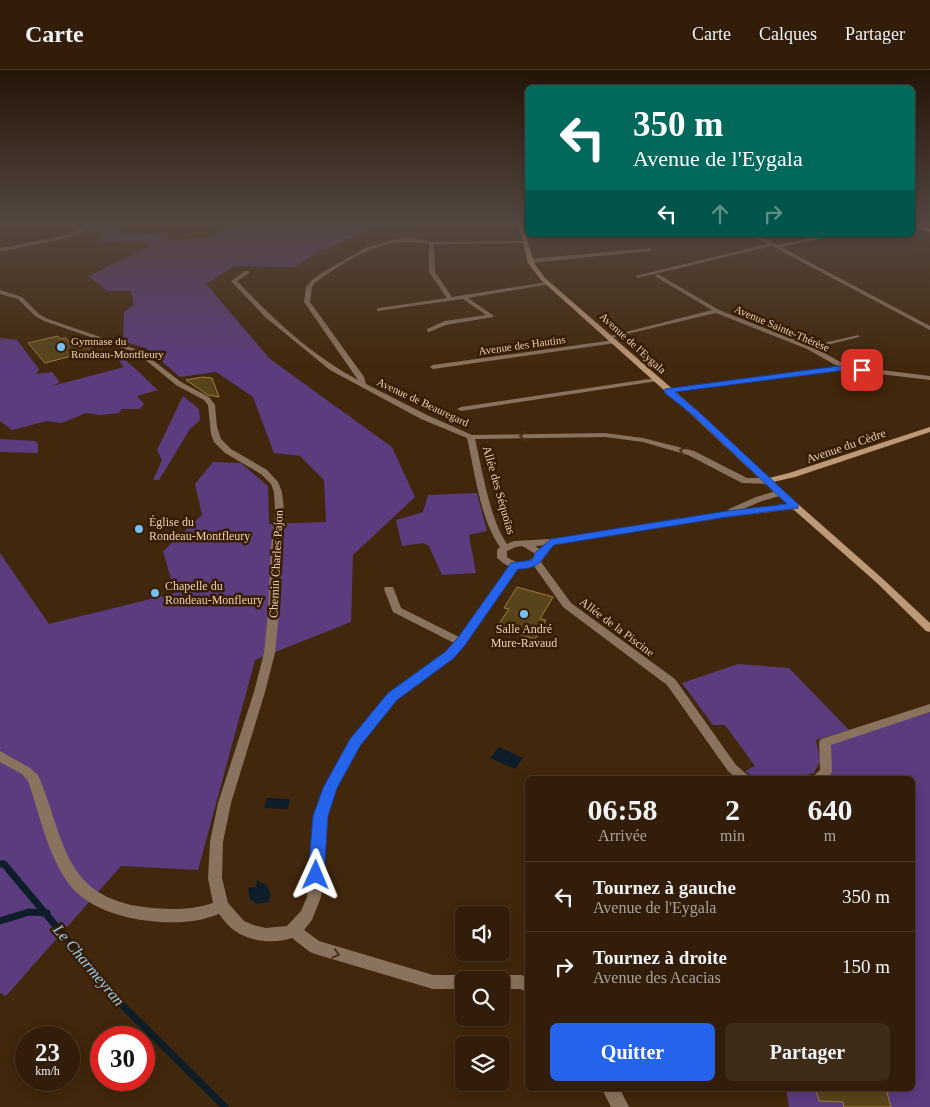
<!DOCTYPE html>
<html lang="fr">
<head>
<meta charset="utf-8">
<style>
  body { margin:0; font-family:"Times New Roman",serif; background:#3d2a17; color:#f1f3f6; height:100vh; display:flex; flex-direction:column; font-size:19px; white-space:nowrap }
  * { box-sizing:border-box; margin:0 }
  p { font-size:16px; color:#a8a29c }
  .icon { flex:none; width:28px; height:28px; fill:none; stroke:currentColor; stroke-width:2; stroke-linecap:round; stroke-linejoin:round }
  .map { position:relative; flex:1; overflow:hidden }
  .sheet { position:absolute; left:525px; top:706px; width:390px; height:315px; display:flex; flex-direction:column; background:#311d09; border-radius:8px; box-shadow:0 2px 12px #0003,0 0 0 1px #4c3b2a }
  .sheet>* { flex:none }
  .top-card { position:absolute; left:525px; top:15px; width:390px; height:152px; border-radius:8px; box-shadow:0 2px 12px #0003,0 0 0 1px #4c3b2a; background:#00695c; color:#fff; overflow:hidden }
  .tools { position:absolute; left:455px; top:836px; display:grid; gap:10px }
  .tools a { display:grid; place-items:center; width:55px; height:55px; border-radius:8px; background:#311d09; box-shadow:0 2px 12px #0003,0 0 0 1px #4c3b2a; font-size:25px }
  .speed { position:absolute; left:15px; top:956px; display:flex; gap:10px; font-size:25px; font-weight:700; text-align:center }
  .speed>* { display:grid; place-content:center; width:65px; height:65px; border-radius:50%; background:#311d09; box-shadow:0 2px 12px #0003,0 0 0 1px #4c3b2a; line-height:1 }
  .speed small { font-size:12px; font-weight:400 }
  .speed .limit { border:8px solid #d22; background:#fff; color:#111 }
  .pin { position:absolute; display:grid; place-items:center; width:42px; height:42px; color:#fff; margin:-21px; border-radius:10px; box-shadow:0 2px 8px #0006 }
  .me { position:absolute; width:55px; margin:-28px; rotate:1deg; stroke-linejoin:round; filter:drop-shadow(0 0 4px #0008) }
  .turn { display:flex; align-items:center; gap:18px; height:105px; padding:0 25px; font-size:22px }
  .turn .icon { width:65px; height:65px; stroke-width:2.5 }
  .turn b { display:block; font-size:35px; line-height:42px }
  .lanes { display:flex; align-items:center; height:48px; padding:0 25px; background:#0003; justify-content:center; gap:25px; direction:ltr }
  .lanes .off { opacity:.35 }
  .eta { display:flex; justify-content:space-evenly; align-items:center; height:85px; text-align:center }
  .eta b { font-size:30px; font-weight:700; line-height:35px }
  .cta { display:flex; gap:10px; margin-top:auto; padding:10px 25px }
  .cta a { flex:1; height:58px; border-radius:8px; background:#2563eb; color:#fff; font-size:20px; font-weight:700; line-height:58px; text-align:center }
  .cta a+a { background:#3d2a17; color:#f1f3f6 }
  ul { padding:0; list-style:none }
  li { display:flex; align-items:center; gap:15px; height:70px; padding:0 25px; border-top:1px solid #4c3b2a }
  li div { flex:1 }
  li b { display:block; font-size:19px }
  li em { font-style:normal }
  header { display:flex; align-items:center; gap:30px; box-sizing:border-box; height:70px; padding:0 25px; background:#311d09; border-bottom:1px solid #4c3b2a }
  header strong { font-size:24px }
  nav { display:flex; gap:28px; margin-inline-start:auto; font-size:18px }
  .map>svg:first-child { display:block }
</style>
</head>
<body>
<header>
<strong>Carte</strong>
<nav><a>Carte</a><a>Calques</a><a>Partager</a></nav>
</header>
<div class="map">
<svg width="930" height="1037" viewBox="0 0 930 1037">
  <rect width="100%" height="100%" fill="#41270c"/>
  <path fill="#5b3c7f" d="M99,152H131L115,161L142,165L166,162L170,165L165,170L211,168L220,159L238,152H409L406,157H376L316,183L295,197L235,196L206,214L270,289L392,377L415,427L353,485L351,552L255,590L198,800L121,796L6,926L0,923V483L49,554L175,523L163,481L202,445L195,414L213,392L241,393L268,416L269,454L326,452L324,410L300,386L274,383L253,327L216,302L180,307L146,278L125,272L123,270L124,242L134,235L131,221H107L89,206L150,176L143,171L101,173L102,163L79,159Z
    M0,268L17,270L39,299L36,304L52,302L60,312L52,316L124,297L113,283C124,285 147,311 158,320L137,326L144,334L140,339H122L119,343L100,345L86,343L62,353L47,351L12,360L0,351Z
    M183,326L199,339L200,350L190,359L159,410H153L162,390L157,380Z
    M0,369L35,371L38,374V383L0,382Z
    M477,423L487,461L469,465L476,503L442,505L429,476L423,473L402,476L396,450L423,442L428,425Z
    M738,594L789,598L849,660L816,670L820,691L814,703L790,709H755L745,701L755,696L725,655H713L682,613Z
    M930,642V1037H789L786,1019H912V709H823L829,679L833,672Z"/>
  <path fill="#0d1d29" d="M499,677L523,688L515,699L490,688Z
    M267,728L290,729L288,739L264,738Z
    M257,810L267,816L271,825L269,832L257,834L250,829L248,818L256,817Z"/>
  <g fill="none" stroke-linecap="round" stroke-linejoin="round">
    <path stroke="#0d1d29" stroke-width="7" d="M0,794H4L123,936L225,1037
      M0,851L29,842L47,843"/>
  </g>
  <path fill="#58441a" stroke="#9d7d3b" d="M58,266L60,269L66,268L70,273L84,270L94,280L45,293L28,273Z
    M203,307L212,308L219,327L208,325L186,310Z
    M517,517L553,527L540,549L546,550L535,569L496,558L509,539L504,538Z
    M816,1019H886L891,1037H844L843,1032L819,1031Z"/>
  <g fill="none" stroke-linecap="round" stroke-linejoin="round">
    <path fill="#8a735e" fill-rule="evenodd" d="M100,152H107L71,167L0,182V178L68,165Z
      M923,156V158L912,159V157Z
      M521,157H528V159H519Z
      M752,165H758L777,175L828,165H837L781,177L930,256V260L772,176L638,208L635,206L768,174Z
      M400,168H416L431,172L526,171L524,173L434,174L435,202L452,227L547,212L550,214L468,228L494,246L493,247L446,255L429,262L427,261V259L445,251L486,245L463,229L377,241V239L379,238L447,228L429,202V174C385,165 350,188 316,212L312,217L310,232L364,307L366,314L427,345L472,365L605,363L643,368L694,381L747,408H768L772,411L768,414L742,413L688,385L643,372L605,367L475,369C482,399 490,450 507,474L514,471L551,469L728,441L729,439L756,427L780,420L783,421L784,423L783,425L762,431L743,439L795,433L799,436L795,439L727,447L551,475L535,476L544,482V488L541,492L571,533L675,609L736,695L752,709H737L728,701L667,615L563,537L534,496L518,498L465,574L453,588L396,630L360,676L336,719L328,746L321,827L312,850L304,860L319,871L433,905H464L470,907L471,910H464V919H433L315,884L310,882L292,868C274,874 251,872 235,861C229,857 224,850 219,844C210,847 202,850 193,851C155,856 93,847 69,814C47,784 40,745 28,711L22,704L0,692V681L30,698L38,705C43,715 46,726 50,737C67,789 77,825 137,836C163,840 189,841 213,833L208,808L210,772L218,733L254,622L264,583L268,542L271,478L275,440L274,422L271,414L261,404L225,383L214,372L211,364L208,335L204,330L176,315L137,283L44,251L35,246L18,229L0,224V220L22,227L39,244L48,249L141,281L181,312L209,327L215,335L217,357L221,369L231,379L267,400L278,412L282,422L284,440L280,478L279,542L275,583L265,622L231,733L223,772L222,808L228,833L244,851L253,855L266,858L287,856L301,841L307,827L314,746L324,719L351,670L388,624L445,582L454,573L393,542L384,519L385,517H393L401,538L459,567L510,497L503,493L497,488V480L500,477C480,449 475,402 467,368L421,349L330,300L265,247L231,211L245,201H249V203L237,211C273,249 312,286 358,310L304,232L306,217L312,210L325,201L367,177ZM522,476L534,483V487C525,495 516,494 507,487V481L516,477Z
      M652,178L650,181L530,193L527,191L530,189Z
      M658,204L719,240L810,276L859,265V267L815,278L848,296L930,306V310L846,300L665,323L664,321L668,319L839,297L807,279L716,243L606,269V267L712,240L656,207L655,206Z
      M614,270L617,272L616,273L433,299L430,297L433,295Z
      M656,308L658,309V311L461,341L457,339L461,337Z
      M930,634V642L831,675L832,702C828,711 819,709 810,709L820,700L819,672L821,669Z
      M501,905H521L528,907V922L520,919H501V910H494L495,907Z
      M602,1019H620L629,1037H611Z"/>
    <path fill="#be9978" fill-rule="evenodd" d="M518,152H522L534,193L545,208L700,343L769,408L789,403L930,357V362L795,407L773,412L883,509L930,553V562L926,561L877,513L777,425L694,347L541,210L528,193Z
      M912,152L930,159V162L912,155Z"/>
  </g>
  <defs><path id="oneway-chevron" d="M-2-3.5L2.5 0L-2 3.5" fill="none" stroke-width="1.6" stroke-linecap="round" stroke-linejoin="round" transform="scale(1.25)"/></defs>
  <g stroke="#4c3219">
    <use href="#oneway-chevron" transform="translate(523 366) rotate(179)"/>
    <use href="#oneway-chevron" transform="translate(683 381) rotate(-162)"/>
    <use href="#oneway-chevron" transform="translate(336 884) rotate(16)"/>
  </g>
  <linearGradient id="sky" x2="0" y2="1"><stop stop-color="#241507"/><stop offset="0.51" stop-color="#544740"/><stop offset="1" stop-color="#544740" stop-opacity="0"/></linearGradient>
  <rect width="930" height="298" fill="url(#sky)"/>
  <path fill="#2563eb" stroke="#184099" d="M846,295L866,300L862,302L846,300L675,322L700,343L798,434V438L727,447L554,475C541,489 541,499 518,499L465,575L454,588L397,630L360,676L337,718L328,746L324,805L322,810L316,812L311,810L308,805L313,746L323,718L350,669L388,623L445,582L457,569L511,493L532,490L536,482L551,469L727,441L787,434L694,346L665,323V319Z"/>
  <g fill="#78bff7" stroke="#371d02" stroke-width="2">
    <circle cx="61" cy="277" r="5"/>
    <circle cx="139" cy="459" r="5"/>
    <circle cx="155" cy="523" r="5"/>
    <circle cx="524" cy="544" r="5"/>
  </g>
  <g text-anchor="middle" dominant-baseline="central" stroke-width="5" stroke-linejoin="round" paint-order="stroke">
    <g font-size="11" fill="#edd0b7" stroke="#371d02">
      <text transform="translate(782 258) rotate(23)">Avenue Sainte-Thérèse</text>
      <text transform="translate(633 273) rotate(42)">Avenue de l'Eygala</text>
      <text transform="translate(522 275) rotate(-8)">Avenue des Hautins</text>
      <text transform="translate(423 332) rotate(25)">Avenue de Beauregard</text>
    </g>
    <g font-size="11" fill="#edd0b7" stroke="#371d02" text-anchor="start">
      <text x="71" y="271">Gymnase du<tspan x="71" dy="13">Rondeau-Montfleury</tspan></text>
    </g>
    <g font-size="12" fill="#edd0b7" stroke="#371d02">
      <text transform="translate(846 376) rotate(-19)">Avenue du Cèdre</text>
      <text transform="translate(499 420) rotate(74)">Allée des Séquoïas</text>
      <text transform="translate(276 494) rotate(-87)">Chemin Charles Pajon</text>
      <text transform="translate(617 557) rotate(37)">Allée de la Piscine</text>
    </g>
    <g font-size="12" fill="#edd0b7" stroke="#371d02" text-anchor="start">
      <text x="149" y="452">Église du<tspan x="149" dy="14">Rondeau-Montfleury</tspan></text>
      <text x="165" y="516">Chapelle du<tspan x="165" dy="14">Rondeau-Monfleury</tspan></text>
      <text x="524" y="559" text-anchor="middle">Salle André<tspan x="524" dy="14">Mure-Ravaud</tspan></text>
    </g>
    <g font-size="16" font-style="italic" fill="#99caf2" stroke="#371d02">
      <text transform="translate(89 895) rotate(50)">Le Charmeyran</text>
    </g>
  </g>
</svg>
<div class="tools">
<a><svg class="icon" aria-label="sound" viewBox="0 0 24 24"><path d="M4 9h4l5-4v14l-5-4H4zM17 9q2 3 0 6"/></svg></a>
<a><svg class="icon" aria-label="search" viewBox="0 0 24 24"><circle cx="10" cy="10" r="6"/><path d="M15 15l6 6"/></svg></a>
<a><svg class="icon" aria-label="layers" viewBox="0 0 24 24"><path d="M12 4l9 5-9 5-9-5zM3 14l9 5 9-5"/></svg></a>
</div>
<div class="speed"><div>23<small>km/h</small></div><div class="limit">30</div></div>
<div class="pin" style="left:862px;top:300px;background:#d93025"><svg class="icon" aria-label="arrive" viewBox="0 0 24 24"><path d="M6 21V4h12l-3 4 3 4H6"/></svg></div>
<svg class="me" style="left:316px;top:805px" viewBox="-20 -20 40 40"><path d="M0-17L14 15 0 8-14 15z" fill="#2563eb" stroke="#fff" stroke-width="4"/></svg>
<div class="top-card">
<div class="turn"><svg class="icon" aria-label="left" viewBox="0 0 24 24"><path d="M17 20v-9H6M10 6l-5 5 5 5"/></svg><div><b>350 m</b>Avenue de l'Eygala</div></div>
<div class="lanes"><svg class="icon" aria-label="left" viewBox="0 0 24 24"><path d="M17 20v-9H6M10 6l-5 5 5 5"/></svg><svg class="icon off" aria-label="ahead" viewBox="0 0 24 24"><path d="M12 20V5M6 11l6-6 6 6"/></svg><svg class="icon off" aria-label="right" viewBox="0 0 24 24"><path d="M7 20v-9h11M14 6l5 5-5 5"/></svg></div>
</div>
<section class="sheet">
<div class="eta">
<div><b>06:58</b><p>Arrivée</p></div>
<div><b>2</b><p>min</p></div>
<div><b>640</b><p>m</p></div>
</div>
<ul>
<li><svg class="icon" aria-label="left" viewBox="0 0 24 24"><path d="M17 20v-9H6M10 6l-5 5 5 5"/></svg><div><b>Tournez à gauche</b><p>Avenue de l'Eygala</p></div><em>350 m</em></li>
<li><svg class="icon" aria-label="right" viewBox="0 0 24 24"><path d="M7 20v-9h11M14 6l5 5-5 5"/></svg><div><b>Tournez à droite</b><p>Avenue des Acacias</p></div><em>150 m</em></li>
</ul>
<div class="cta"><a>Quitter</a><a>Partager</a></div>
</section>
</div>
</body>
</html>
